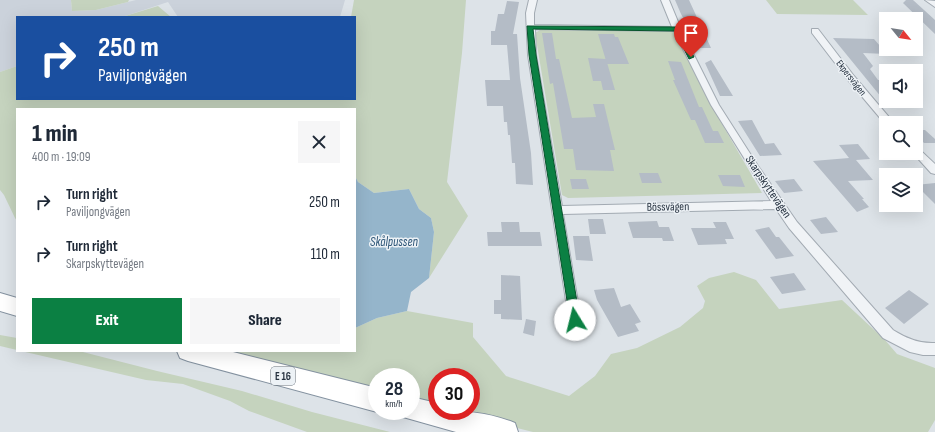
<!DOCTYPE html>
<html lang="en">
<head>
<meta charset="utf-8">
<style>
  body { margin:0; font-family:"Sofia Sans Condensed",sans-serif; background:#f6f6f7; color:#1f2937; height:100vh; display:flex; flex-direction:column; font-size:15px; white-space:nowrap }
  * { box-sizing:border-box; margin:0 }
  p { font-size:13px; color:#747a83 }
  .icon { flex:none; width:22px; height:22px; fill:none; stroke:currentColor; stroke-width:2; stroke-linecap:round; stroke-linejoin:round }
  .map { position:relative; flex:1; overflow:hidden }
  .drawer { position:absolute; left:16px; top:108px; width:340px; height:244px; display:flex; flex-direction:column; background:#fff; border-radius:0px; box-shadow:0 4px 16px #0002 }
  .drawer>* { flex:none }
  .guide { position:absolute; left:16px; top:16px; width:340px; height:84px; border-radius:0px; box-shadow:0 4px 16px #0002; background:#1a4fa0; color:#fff; overflow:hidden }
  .needle { width:26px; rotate:120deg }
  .buttons { position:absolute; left:879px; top:12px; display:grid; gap:8px }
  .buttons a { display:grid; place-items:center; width:44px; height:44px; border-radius:0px; background:#fff; box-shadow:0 4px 16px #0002; font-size:20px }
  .speed { position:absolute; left:368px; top:368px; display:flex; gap:8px; font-size:20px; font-weight:700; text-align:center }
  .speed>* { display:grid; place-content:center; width:52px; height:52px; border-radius:50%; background:#fff; box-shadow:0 4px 16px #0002; line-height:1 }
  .speed small { font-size:10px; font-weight:400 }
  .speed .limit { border:6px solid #d22; background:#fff; color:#111 }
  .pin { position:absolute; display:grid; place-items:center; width:34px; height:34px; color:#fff; margin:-41px -17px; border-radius:50% 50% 50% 0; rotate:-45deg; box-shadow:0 0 4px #0007 }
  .pin .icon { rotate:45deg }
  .me { position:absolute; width:44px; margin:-22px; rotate:351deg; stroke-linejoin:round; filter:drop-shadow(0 0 3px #0008) }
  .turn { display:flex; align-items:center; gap:14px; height:84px; padding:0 16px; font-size:18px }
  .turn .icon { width:52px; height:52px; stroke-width:2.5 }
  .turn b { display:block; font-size:28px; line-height:34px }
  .round { display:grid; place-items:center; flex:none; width:42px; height:42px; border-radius:0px; background:#f6f6f7 }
  .overview { display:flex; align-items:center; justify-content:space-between; height:68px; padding:0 16px }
  h1 { font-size:24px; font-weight:800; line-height:30px }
  .primary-button { display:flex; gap:8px; margin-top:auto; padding:8px 16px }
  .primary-button a { flex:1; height:46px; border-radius:0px; background:#0b8043; color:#fff; font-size:16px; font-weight:800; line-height:46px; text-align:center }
  .primary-button a+a { background:#f6f6f7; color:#1f2937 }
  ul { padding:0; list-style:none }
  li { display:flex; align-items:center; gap:12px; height:52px; padding:0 16px }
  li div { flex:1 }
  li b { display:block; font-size:15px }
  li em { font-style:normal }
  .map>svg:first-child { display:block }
</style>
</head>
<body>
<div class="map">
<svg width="935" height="432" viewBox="0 0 935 432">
  <rect width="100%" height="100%" fill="#dde3e8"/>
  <path fill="#cbd2db" d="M0,0H71L72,11L96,10L136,0H345L340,17H178L168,2L122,17H17V66L0,72Z"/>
  <path fill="#c5d3be" d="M71,0H129L128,2L96,10L72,11Z
    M354,0H466L462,53L447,182L468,216L429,278L434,232L431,218L419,209L409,189L374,193L358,182L355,176V109H17V221L15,218L4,195L0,190V72L17,66V99H355V17H351Z
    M766,0H853L868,15L777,14Z
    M158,6L171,17H122Z
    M540,30L669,31L675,33C700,90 732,140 762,193L568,198L562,195L535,33Z
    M734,272L756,280L779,309L842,300L885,340L897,354L935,368V420L928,432H533L449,411H471V377H437V408L411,401V377H377V393L210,351H355V328L377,318L407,311L473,323V337L506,376L569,396L595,376L611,354L637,348L680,327L703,308L705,301L697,286L709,278Z
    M0,335L17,338V350L0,346Z
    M21,351H79L157,371L242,391L312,412L390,432H307L249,411L230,401L183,384L146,380Z"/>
  <path fill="#95b5cb" d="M355,176L358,182L374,193L409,189L419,209L431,218L434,232L429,278L411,292L407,311L377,318L355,328Z"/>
  <path fill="#b4bcc6" d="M675,0H689L711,48H700L681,14Z
    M906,0H913L935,20V34L903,3Z
    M507,1L519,2L513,34H517L520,78L531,153L533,185L516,184L515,163H512L510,135H508L507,122H504L503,106H487L485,80H510L507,45H491V31H495L498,14H504Z
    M542,33H552L556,59H559L572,118L596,117L593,104H604L615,150H610L614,171L576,170L573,149H564L553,83L550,84Z
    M598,34H614L615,37H618L629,64H607Z
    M833,38L874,39L887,54L863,53L873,66L870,69L878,80H886V103Z
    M588,58L606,59L615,90H603L601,81H593Z
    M711,60L733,96H720L705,63Z
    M668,61L681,62L699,107H702L713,131H718L724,143H705L695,120H691L673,80H675Z
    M752,120L765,144L774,143L782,155L760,156L738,121Z
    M916,130H925L935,139V143H924L916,135Z
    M858,144L870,159L856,160L873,180L848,181L864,199H862L869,207L857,212L813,161L849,158L839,145Z
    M639,173H658L662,183H642Z
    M718,175H740L745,187L723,186Z
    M570,179H586L589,189H572Z
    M794,179L803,191L784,193L775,181Z
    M935,183V204L916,185Z
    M826,217L838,232L821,234L810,220Z
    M588,219H603L606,234H590Z
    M657,221L659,227H669L674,241H663L662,238H633L628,222Z
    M501,222H519L520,232H540L542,246H488L487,232H502Z
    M713,222H726L734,239H725L727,244L698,245L691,228H716Z
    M769,227L776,237H779L794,256L776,259L755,230Z
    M573,236H589L593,261L576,260Z
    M794,273L806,290L782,294L770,277Z
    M501,275L520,276L522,320L501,319V314H494V300H501Z
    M614,288L621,307L630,304L641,322L635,324L639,331L618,337L597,300L594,290Z
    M909,290L929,304L904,324L885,308Z
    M526,319L536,321L534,336L523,333Z"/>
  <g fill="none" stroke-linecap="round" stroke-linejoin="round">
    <g stroke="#a2aab2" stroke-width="2">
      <path id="minor" d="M529,0H537L534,13V25L672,27L661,0H669L681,29L719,105L758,166L797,222L893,330C906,338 919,344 935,343V355H923L910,352L883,338L789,228L776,209L563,214L581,320L580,324L575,326L570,324L569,320L528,55L526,13ZM535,29L674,31L711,105L771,201L562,206L536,55Z
        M925,0L935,1V7Z
        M812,29H818L854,76L894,123H886V125L848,80L812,33Z
        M916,148L919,149L935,164V174L931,173L913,153H916Z"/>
    </g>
    <g stroke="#8492a0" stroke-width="2">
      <path id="trunk" d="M0,293L17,298V316L0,311Z
        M177,351H229L377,388V411H379L377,412L188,361L180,358Z
        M411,397L437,403V411C465,411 488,412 515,423L518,432H456L403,417L400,411H411Z"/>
    </g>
    <use href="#minor" fill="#f0f3f6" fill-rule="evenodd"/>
    <use href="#trunk" fill="#fff" fill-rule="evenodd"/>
  </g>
  <path fill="#0b8043" stroke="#07532c" d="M527,26L677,27L680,29L694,57L689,59L675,31L533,29L536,55L580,320L579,323L575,325L571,323L570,320L529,55Z"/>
  <g text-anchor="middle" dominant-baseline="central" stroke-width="3" stroke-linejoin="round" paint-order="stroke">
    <g font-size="10" fill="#263240" stroke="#edf2f6">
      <text transform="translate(851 78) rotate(52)">Ekpersvägen</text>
    </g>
    <rect fill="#edf2f6" stroke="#626c77" stroke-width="1" x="271" y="367" width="24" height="18" rx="3"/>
    <g font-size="11" font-weight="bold" fill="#263240">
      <text x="283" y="376">E 16</text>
    </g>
    <g font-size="12" fill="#263240" stroke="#edf2f6">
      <text transform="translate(768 187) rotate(56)">Skarpskyttevägen</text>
      <text transform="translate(668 207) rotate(-1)">Bössvägen</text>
    </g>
    <g font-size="13" font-style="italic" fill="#2d5577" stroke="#edf2f6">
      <text x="394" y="242">Skålpussen</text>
    </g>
  </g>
</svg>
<div class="buttons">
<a><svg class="needle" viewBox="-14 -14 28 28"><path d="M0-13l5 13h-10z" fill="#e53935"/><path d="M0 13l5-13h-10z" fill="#747a83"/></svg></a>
<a><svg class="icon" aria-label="sound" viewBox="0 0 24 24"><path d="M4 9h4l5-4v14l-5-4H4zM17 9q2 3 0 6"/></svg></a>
<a><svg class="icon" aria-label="search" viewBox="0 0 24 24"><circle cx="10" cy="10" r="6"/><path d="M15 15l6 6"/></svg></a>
<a><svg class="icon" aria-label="layers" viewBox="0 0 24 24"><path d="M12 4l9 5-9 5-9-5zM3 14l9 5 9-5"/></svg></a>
</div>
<div class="speed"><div>28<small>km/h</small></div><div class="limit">30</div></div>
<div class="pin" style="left:691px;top:57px;background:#d93025"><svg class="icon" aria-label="arrive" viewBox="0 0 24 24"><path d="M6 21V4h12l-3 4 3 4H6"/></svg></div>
<svg class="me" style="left:575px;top:320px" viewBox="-20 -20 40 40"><circle r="19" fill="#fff"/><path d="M0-13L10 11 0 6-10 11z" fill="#0b8043"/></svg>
<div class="guide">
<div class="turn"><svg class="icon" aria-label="right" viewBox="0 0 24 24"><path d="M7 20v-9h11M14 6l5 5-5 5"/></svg><div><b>250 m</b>Paviljongvägen</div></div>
</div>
<section class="drawer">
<div class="overview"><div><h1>1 min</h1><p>400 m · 19:09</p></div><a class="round"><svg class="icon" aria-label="close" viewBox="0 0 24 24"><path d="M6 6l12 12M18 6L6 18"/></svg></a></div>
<ul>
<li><svg class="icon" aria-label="right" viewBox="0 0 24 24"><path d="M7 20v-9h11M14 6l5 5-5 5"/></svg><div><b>Turn right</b><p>Paviljongvägen</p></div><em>250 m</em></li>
<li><svg class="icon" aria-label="right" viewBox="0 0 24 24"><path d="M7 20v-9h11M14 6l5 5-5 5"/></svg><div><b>Turn right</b><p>Skarpskyttevägen</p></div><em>110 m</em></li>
</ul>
<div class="primary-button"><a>Exit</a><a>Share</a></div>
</section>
</div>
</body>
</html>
